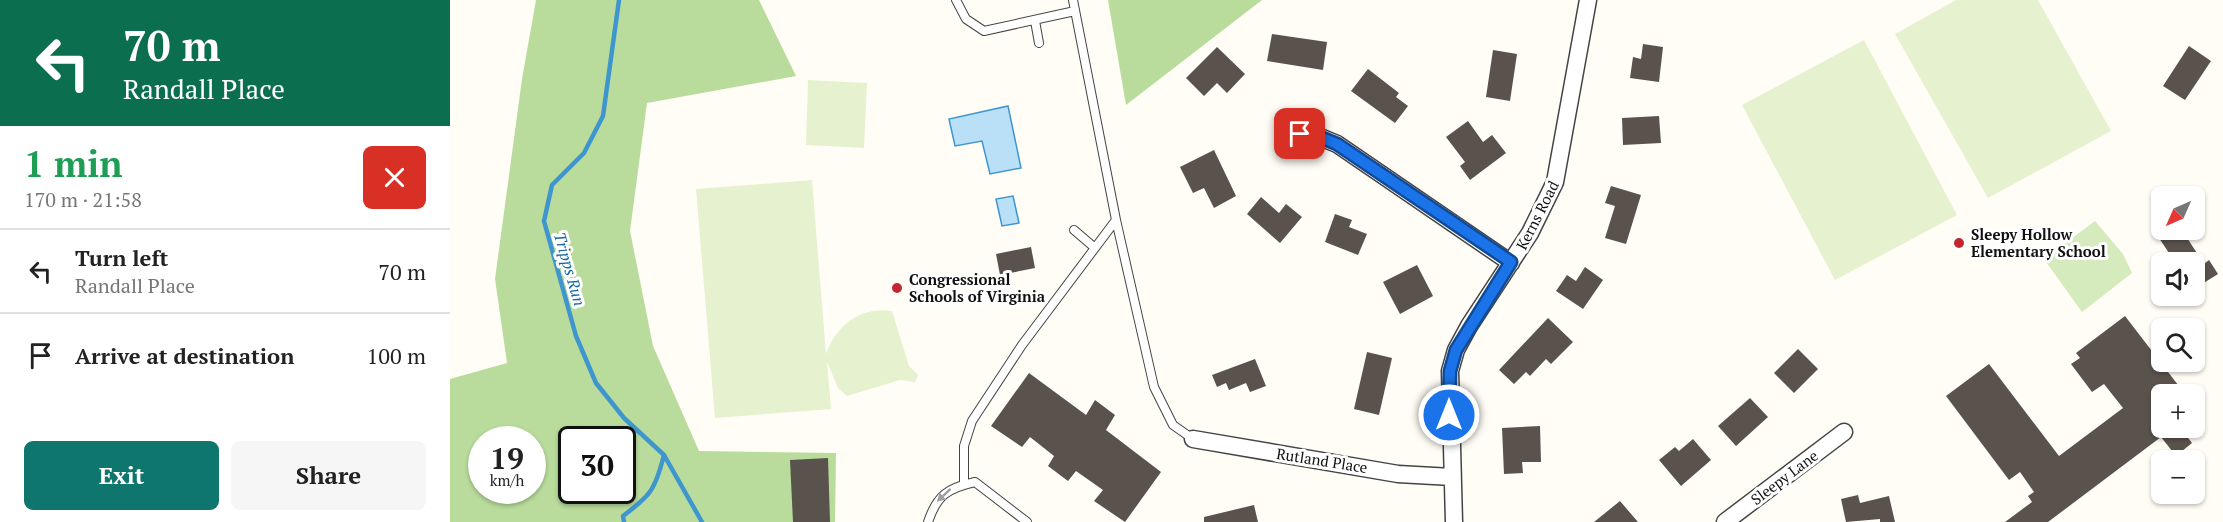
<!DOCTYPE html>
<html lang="en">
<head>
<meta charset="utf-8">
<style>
  body { margin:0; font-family:"PT Serif",serif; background:#f6f6f6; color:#222; height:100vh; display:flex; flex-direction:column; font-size:22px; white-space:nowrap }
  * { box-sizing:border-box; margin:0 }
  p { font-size:20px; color:#767676 }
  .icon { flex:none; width:33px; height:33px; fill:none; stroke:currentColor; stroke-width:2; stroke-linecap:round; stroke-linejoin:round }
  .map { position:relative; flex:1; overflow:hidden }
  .side { display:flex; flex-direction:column; background:#fff; width:450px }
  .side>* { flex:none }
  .banner { background:#0b6e4f; color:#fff; overflow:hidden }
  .needle { width:39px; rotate:225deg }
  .fabs { position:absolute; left:1701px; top:186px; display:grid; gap:12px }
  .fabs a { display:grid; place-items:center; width:54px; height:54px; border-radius:9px; background:#fff; box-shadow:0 2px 4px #0004; font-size:30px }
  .speed { position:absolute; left:18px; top:426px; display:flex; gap:12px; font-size:30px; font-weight:700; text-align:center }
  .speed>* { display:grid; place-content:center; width:78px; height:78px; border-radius:50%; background:#fff; box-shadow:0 2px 4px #0004; line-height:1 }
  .speed small { font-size:15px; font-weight:400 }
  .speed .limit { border:3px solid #111; border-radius:9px; background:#fff; color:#111 }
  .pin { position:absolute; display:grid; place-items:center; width:51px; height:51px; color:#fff; margin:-26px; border-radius:12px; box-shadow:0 3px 9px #0006 }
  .me { position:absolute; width:66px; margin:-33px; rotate:0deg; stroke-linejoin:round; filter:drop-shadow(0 0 4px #0008) }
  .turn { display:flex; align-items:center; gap:21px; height:126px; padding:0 24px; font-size:27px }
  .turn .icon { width:78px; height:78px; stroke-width:2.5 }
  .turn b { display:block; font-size:42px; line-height:51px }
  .round { display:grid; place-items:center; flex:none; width:63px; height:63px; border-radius:9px; background:#f6f6f6 }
  .overview { display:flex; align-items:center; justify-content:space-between; height:102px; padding:0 24px }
  h1 { font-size:36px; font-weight:700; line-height:45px; color:#1e9e55 }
  .button { display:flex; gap:12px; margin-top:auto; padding:12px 24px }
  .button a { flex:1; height:69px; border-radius:9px; background:#0f766e; color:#fff; font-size:24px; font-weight:700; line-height:69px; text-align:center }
  .button a+a { background:#f6f6f6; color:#222 }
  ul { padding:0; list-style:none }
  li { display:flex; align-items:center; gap:18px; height:84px; padding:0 24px; border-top:2px solid #e0e0e0 }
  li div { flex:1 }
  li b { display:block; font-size:22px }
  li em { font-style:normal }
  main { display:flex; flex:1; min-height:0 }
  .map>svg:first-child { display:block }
</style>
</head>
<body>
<main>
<section class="side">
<div class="banner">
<div class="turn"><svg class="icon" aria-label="left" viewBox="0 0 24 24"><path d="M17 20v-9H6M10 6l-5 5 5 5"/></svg><div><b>70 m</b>Randall Place</div></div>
</div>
<div class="overview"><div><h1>1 min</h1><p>170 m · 21:58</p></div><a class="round" style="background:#d93025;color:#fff"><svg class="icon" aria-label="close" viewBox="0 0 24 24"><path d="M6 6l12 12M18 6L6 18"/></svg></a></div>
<ul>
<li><svg class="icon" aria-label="left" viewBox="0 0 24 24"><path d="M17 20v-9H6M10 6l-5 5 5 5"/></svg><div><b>Turn left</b><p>Randall Place</p></div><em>70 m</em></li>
<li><svg class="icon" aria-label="arrive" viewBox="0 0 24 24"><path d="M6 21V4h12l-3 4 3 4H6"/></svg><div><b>Arrive at destination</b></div><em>100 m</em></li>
</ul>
<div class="button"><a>Exit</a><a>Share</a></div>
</section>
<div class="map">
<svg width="1773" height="522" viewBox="0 0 1773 522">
  <rect width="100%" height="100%" fill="#fffdf5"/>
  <path fill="#d5ebbd" d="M1645,221L1673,254L1682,273L1632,312L1594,259Z"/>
  <path fill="#b9dc9c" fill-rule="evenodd" d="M86,0H309L346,76L197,103L180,231L203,346L249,451L386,453L385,522H0V379L57,363L45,279L72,79ZM32,440H82V490H32ZM122,440H172V490H122Z
    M658,0H812L676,105Z"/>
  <path fill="#e6f2cf" d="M1506,0H1588L1661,131L1538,198L1445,34Z
    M1414,40L1507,215L1385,280L1292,105Z
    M358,80L417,83L414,148L356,145Z
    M362,180L376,354C386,326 410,306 442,311L459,366L468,375L465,382L450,380L397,396L388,388L377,362L381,409L265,418L246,189Z"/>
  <path fill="#b9e0f7" stroke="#3f96cf" stroke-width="1.5" d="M558,106L571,168L540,174L532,141L505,146L499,119Z
    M563,196L569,223L552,226L546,199Z"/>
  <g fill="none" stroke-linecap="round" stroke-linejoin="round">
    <path stroke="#3f96cf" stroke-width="4.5" d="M169,0L153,116L134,153L102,185L94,221L126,336L146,383L174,418L214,455L252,522
      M174,522L173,516C201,495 205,490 214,455"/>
  </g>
  <path fill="#5a524d" d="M822,34L877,42L873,70L817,61Z
    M1193,44L1213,47L1209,82L1180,78L1183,57L1191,59Z
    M1739,46L1761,61L1735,100L1713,86Z
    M767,47L795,74L777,93L767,83L754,96L736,78Z
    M1043,50L1067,54L1060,101L1036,97Z
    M918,69L949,93L946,97L958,106L945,123L901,91Z
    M1209,116L1211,143L1173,145L1172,118Z
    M1018,121L1033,142L1042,135L1056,153L1020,180L1010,166L1015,162L996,137Z
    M764,150L786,196L764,208L754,188L743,193L730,167Z
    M1161,186L1191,195L1176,244L1155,238L1165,206L1155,203Z
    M811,197L829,213L836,204L852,217L830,243L797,214Z
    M885,214L902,220L899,227L917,234L908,255L875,242Z
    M1715,230H1732L1754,264L1759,260L1768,274L1744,289V262H1725L1707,235Z
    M581,247L585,268L550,275L546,254Z
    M967,265L983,296L950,314L933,282Z
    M1135,267L1153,280L1133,309L1106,291L1117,275L1126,281Z
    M1675,316L1735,394H1712V428H1746L1736,435L1742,443L1726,456L1711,437L1598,522H1555L1582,502L1578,496L1584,492L1570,472L1559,480L1496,396L1539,364L1609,456L1673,408L1654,384L1642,392L1621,364L1630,358L1626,353Z
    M1098,318L1123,342L1101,364L1096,359L1080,376L1076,372L1064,384L1049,370Z
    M1348,349L1368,369L1344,393L1324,373Z
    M917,352L942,358L929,415L904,409Z
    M805,359L816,386L800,392L796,383L779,390L776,383L767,387L762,375Z
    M579,373L636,415L645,400L665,415L656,430L711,472L675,522L644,501L653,490L626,471L618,481L598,466L604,456L580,437L572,447L541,426Z
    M1300,398L1318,417L1286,446L1268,426Z
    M1090,426L1091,462H1072L1073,473L1054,474L1052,428Z
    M1243,439L1261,460L1231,486L1209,460L1225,447L1229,451Z
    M378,458L380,522H343L340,460Z
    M1408,495L1410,503L1439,496L1445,522H1430V519L1396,522L1391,499Z
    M1170,501L1188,522H1144Z
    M804,505L808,522H754V517Z"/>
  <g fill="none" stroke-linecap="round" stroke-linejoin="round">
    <g stroke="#444" stroke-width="10">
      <path id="service" d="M506,0L516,19L534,31L625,11
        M585,21L589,43
        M666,220L704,387L723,425L743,439
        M624,230L645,248
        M514,485V446L522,421L572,345L666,220L623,0
        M478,522C487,495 498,488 525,482L577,522"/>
    </g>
    <g stroke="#444" stroke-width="19">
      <path id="minor" d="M839,134L870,137L887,144L1061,263
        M743,439L948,474L1002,477
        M1004,522L1000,371L1006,350L1019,326L1080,233L1105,182L1138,0
        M1275,522L1394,432"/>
    </g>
    <use href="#service" stroke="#fff" stroke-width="8"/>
    <use href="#minor" stroke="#fff" stroke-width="16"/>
  </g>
  <defs><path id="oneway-solid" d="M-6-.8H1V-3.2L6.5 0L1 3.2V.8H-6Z" transform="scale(1.5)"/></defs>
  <use fill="#a0a0a0" href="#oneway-solid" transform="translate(494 495) rotate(137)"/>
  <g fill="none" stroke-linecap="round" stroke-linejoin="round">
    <g stroke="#114b97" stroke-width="15">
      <path id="route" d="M850,134L870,137L887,144L1061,262L1006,350L1000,371L999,415"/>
    </g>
    <use href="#route" stroke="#1a73e8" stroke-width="10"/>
  </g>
  <g fill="#c4262e" stroke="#fff" stroke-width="2">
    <circle cx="1509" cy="243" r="6"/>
    <circle cx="447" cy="288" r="6"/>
  </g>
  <g text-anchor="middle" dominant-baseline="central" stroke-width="6" stroke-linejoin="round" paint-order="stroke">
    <g font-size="15" fill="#111" stroke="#fff">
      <text transform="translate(1087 215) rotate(-63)">Kerns Road</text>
      <text transform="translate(872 460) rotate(9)">Rutland Place</text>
      <text transform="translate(1334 477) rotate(-37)">Sleepy Lane</text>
    </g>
    <g font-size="15" font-weight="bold" fill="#111" stroke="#fff" text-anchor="start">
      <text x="1521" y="234">Sleepy Hollow<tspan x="1521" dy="17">Elementary School</tspan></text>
      <text x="459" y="279">Congressional<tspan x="459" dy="17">Schools of Virginia</tspan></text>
    </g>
    <g font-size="16" font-style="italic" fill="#1768a6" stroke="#fff">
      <text transform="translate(120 269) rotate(74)">Tripps Run</text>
    </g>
  </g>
</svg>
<div class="fabs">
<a><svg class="needle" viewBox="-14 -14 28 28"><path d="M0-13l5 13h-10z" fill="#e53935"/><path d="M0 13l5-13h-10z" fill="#767676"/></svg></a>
<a><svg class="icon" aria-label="sound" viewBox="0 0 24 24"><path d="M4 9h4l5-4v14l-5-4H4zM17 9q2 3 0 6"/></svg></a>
<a><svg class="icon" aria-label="search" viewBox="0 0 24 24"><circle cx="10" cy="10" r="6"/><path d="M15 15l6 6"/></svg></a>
<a>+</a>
<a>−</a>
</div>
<div class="speed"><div>19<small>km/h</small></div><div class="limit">30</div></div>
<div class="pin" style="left:850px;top:134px;background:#d93025"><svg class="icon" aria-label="arrive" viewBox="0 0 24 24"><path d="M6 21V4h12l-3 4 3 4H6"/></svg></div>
<svg class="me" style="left:999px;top:415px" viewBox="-20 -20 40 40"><circle r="17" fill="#1a73e8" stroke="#fff" stroke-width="3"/><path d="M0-11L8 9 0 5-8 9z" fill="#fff"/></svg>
</div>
</main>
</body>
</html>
